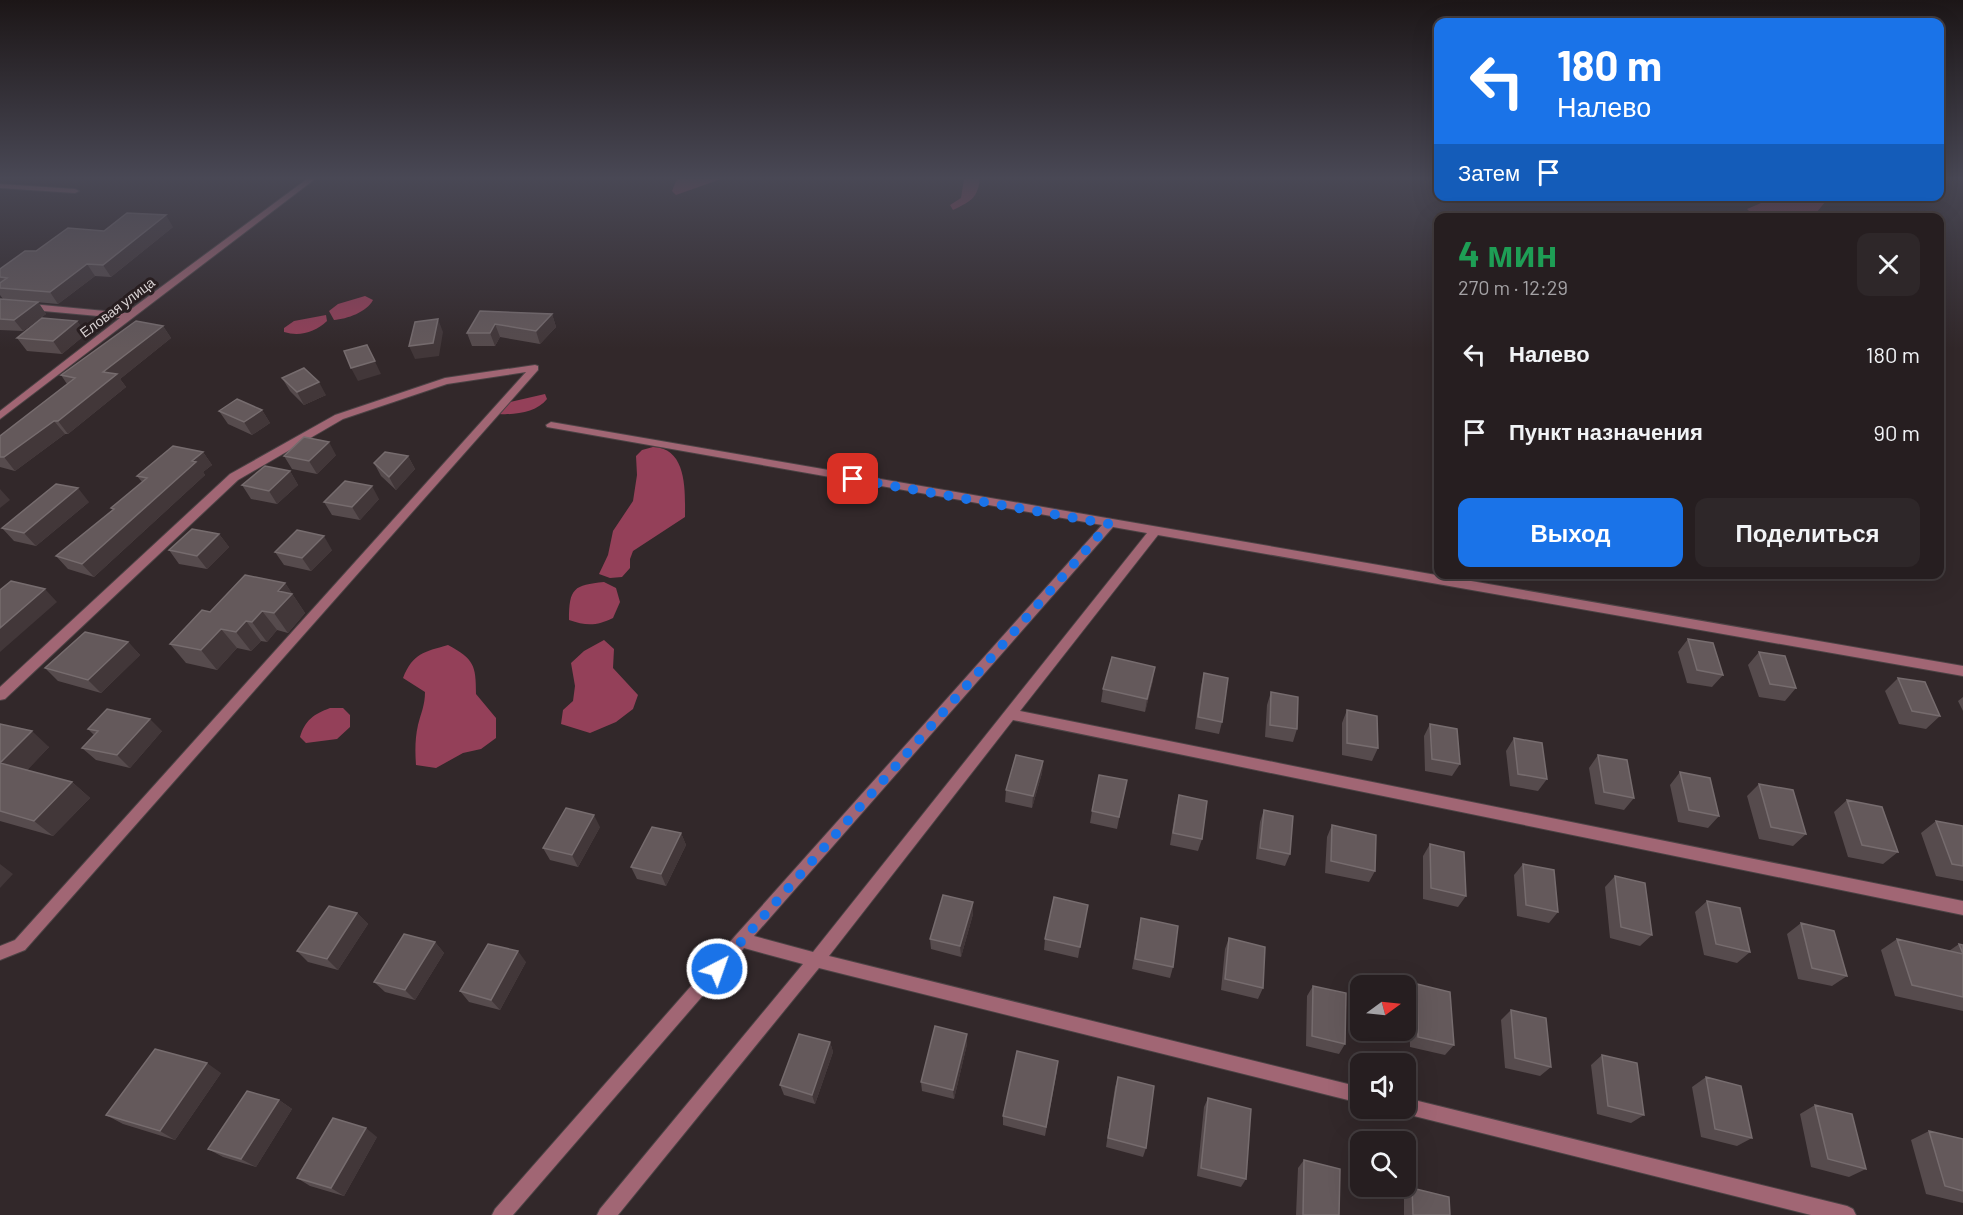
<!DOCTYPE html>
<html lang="ru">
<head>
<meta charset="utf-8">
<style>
  body { margin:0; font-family:Barlow,sans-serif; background:#2e2729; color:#f1f3f6; height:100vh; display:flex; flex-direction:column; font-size:22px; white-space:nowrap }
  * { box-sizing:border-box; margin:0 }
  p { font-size:20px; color:#a4a2a5 }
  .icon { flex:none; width:33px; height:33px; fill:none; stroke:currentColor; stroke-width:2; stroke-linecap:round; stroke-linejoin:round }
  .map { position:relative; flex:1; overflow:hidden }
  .sheet { position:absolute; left:1434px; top:213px; width:510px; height:366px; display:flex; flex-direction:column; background:#261e20; border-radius:12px; box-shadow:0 6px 24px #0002,0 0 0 2px #423c3e }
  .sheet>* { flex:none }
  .banner { position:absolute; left:1434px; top:18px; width:510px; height:183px; border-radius:12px; box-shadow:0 6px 24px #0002,0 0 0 2px #423c3e; background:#1a73e8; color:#fff; overflow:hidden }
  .needle { width:39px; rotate:75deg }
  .controls { position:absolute; left:1350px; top:975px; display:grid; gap:12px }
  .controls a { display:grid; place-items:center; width:66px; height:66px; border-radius:12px; background:#261e20; box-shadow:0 6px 24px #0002,0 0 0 2px #423c3e; font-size:30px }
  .pin { position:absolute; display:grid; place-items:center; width:51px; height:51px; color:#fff; margin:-26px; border-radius:12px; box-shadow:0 3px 9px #0006 }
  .me { position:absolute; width:66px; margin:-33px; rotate:41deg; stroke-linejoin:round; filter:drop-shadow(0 0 4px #0008) }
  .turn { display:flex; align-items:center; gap:21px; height:126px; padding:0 24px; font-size:27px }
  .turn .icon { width:78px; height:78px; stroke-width:2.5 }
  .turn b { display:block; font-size:42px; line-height:51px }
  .then { display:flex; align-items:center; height:57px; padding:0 24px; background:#0003; gap:12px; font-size:22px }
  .round { display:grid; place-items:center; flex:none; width:63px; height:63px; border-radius:12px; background:#2e2729 }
  .overview { display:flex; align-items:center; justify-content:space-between; height:102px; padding:0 24px }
  h1 { font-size:36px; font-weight:700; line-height:45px; color:#1e9e55 }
  .button { display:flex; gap:12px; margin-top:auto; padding:12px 24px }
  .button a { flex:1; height:69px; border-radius:12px; background:#1a73e8; color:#fff; font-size:24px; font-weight:700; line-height:69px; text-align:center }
  .button a+a { background:#2e2729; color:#f1f3f6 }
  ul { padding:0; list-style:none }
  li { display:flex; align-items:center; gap:18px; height:78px; padding:0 24px }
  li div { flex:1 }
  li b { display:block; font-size:22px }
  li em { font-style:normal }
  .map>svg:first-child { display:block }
</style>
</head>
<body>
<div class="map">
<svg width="1963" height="1215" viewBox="0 0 1963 1215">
  <rect width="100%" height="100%" fill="#32282a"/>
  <path fill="#944059" d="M365,296L373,300C367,312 347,319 334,320L329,311L338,304Z
    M326,315L327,321C315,332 300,337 284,332V328L294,321Z
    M545,394L547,399C537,412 516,415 499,414L501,404Z
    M653,447C688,448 685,493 685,517L633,551L630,559V568L622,577L610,578L599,574L608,555L613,531L633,501L637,475L636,456L642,450Z
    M604,582L616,588L620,602L613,618C597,626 586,626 569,620C569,588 574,585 604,582Z
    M604,640L614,649L613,668L638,695L633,709L616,722L590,733L561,724L563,710L573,701L575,686L571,663L584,651Z
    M448,645C474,659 476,665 476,694L496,718V738L481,749L463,753L436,768L416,765C415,752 415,738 418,725C421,713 425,705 425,692L403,678C413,653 424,652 448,645Z
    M330,708H343L350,715V727L337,739L306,743L300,737C305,720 314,714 330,708Z"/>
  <path fill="#933f58" d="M677,179H721L676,195L672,191Z
    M964,179H980C977,199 971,201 953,210L950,205L961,198Z
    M1769,197V196L1829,197L1813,217H1751L1752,214L1747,209L1768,200Z"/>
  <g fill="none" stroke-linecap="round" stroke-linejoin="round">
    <g stroke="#4c4345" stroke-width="2">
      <path id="street" d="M307,179H315L0,419V411L120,318L0,307V301L126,313Z
        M0,184L75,189L79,191L75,193L0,188Z
        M535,365L538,366V370L25,950L0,960V946L15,940L526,372L447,384L343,419L238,480L5,699L0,700V687L230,474L335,415L445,378Z
        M551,422L1963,666V676L1158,535L1020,711L1963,901V915L1013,720L829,956L1360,1087V1103L819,968L618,1215H597L600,1209L803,964L744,948L513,1215H492L495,1209L736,935L1102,525L547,427L546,425ZM1113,527L1147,533L813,952L754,936Z
        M1406,1098L1847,1206L1853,1209L1856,1215H1811L1406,1114L1400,1112L1399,1108H1406Z"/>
    </g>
    <use href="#street" fill="#a16674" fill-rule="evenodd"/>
  </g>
  <path fill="#564b4d" d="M173,227L111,277L95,276L58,304L3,299L0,295V269L36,251L104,231Z
    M0,299L38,302L46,314L23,331L0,330Z
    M480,311L552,314L556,327L540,344L500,337L495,346H472L467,333Z
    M77,321L86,334L62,354L27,351L17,338Z
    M163,326L171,338L120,379L126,387L68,434H65L15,471L0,467V436L67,384L61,375Z
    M282,378L326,395L304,405L290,391Z
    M262,410L270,423L252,435L228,424L219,411Z
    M203,452L212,465L203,472L205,475L94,577L68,569L56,556L113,511L111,508L142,482L137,476Z
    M336,455L317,474L292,469L284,456Z
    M408,456L415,469L396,490L381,476L374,463Z
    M290,471L298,485L277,504L251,499L242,485Z
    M379,499L360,520L332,515L324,502Z
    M89,502L36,546L14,541L2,528Z
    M219,534L229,547L207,569L179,564L169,550Z
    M332,550L311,571L284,565L275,552Z
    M285,583L305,613L288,633L277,630L267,642L261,641L251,651L237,648L217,670L186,663L170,644Z
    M1688,639L1723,675L1712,687L1687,683L1678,652Z
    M128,642L140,655L101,693L58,681L45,668Z
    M1759,652L1796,688L1785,701L1759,697L1748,665Z
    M1204,673L1222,722L1219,734L1195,729L1201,686Z
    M1898,678L1940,716L1926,729L1899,724L1885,691Z
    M1153,680L1145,712L1101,702L1103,689Z
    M1271,692L1297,729L1293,742L1265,737L1267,705Z
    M1963,697V711L1958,701Z
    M1347,710L1378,748L1372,761L1342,755V723Z
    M0,724L49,747L27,770L72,782L90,798L53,836L0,821Z
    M1430,724L1460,764L1452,776L1425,771L1424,736Z
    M88,729L162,731L130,768L96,760L82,748L94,735Z
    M1514,738L1547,779L1538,791L1510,786L1506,751Z
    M1598,755L1634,798L1624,810L1595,804L1589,768Z
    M1043,761L1042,773L1032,808L1005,802L1006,790Z
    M1680,772L1719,816L1708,828L1678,822L1670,785Z
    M1127,780L1117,829L1090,823L1092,811Z
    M1759,784L1806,834L1793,846L1759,839L1747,796Z
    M1179,795L1202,839L1198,851L1170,845L1176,807Z
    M1847,800L1898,852L1883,864L1848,857L1834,812Z
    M1264,810L1290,854L1285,866L1256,859L1260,822Z
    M1936,821L1963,826V881L1936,876L1921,833Z
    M1332,825L1375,871L1369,882L1325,873L1327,837Z
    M600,827L578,867L550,860L543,848Z
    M681,833L686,845L666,886L637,879L631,867Z
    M1430,844L1466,896L1458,907L1423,899V856Z
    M1523,864L1558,912L1549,923L1517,916L1514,875Z
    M1615,876L1652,935L1640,946L1610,938L1605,887Z
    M1707,901L1750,952L1737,963L1704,955L1695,912Z
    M973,902V914L961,957L931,949L930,939Z
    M1088,905L1078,958L1044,950L1045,939Z
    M357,913L368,924L338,970L308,962L297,951Z
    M1141,918L1173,967L1170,978L1132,969Z
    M1801,923L1847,976L1832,986L1798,979L1787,934Z
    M1229,938L1263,988L1258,999L1221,990L1225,949Z
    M1897,939L1949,951L1959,944L1963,945V1011L1895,996L1881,950Z
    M435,942L444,953L415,1000L385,992L374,982Z
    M526,962L500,1010L469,1002L460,991Z
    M1417,984L1454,1045L1445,1055L1410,1047L1409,994Z
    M1313,986L1345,1044L1339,1054L1306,1046L1307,996Z
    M1511,1010L1551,1067L1540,1076L1505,1068L1501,1020Z
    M830,1042L833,1052L815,1104L784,1095L780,1085Z
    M967,1044L954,1099L922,1091L921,1082Z
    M1602,1055L1644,1115L1631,1123L1597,1114L1591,1065Z
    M1057,1070L1045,1136L1003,1125V1116Z
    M221,1073L175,1140L123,1124L106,1115Z
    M1118,1077L1146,1148L1143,1157L1106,1147L1115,1087Z
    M1706,1077L1752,1138L1737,1146L1701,1137L1692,1087Z
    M1208,1098L1246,1179L1241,1187L1197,1176L1204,1107Z
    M279,1100L292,1109L256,1167L223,1157L208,1149Z
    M1815,1105L1866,1169L1849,1177L1811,1167L1800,1114Z
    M1929,1131L1963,1139V1203L1926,1194L1911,1140Z
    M377,1137L344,1196L310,1186L297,1178Z
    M1304,1160L1339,1215H1296L1298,1168Z
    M1412,1188L1450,1215H1404V1196Z"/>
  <path fill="#423739" d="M166,215L173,227L111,277L103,265Z
    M87,264L95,276L58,304L50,292Z
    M38,302L46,314L23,331L14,320Z
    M552,314L556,327L540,344L536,331Z
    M438,319L443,332L439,356L415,359L409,346Z
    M77,321L86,334L62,354L53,341Z
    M495,324L500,337L495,346L490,333Z
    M163,326L171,338L120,379L126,387L68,434L58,421L103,372Z
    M367,345L381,374L358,381L351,368Z
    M319,382L326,395L304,405L297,392Z
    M262,410L270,423L252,435L244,422Z
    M54,421L65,434L15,471L4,457Z
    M329,442L336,455L317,474L309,461Z
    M203,452L212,465L203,472L205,475L94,577L82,564Z
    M408,456L415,469L396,490L389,477Z
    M290,471L298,485L277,504L269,491Z
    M372,486L379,499L360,520L352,507Z
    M78,488L89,502L36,546L24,533Z
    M0,489L10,500L0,508Z
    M219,534L229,547L207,569L197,556Z
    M324,536L332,550L311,571L302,558Z
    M285,583L305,613L288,633L274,613L278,591Z
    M45,589L57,602L0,652V628Z
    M262,611L277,630L267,642L252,622Z
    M246,621L261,641L251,651L236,632Z
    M221,629L237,648L217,670L201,650Z
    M128,642L140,655L101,693L88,680Z
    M1155,667L1153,680L1145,712L1147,699Z
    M150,719L162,731L130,768L117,755Z
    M32,731L49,747L19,779L0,763Z
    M1043,761L1042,773L1032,808L1033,796Z
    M72,782L90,798L53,836L34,821Z
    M594,815L600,827L578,867L572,855Z
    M681,833L686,845L666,886L661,874Z
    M0,864L13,874L0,888Z
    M973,902V914L961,957L960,946Z
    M357,913L368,924L338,970L327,959Z
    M435,942L444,953L415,1000L405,990Z
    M518,951L526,962L500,1010L491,1000Z
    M967,1034V1044L954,1099L953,1090Z
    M830,1042L833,1052L815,1104L812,1095Z
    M207,1063L221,1073L175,1140L160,1131Z
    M279,1100L292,1109L256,1167L241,1159Z
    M366,1128L377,1137L344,1196L331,1188Z"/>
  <path fill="#64595b" stroke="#766c6e" stroke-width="1.5" d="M127,213L166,215L103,265L87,264L50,292L0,288V283L7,278L0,277V269L25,251H36L68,228L104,231Z
    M0,299L38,302L14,320L0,319Z
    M480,311L552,314L536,331L495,324L490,333H467Z
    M42,318L77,321L53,341L17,338Z
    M438,319L433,343L409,346L415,322Z
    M136,321L163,326L103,372L117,374L58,421H54L4,457H0V436L75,378L61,375Z
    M367,345L375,361L351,368L344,351Z
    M304,368L319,382L297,392L282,378Z
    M237,399L262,410L244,422L219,411Z
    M304,437L329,442L309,461L284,456Z
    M173,446L203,452L192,461L196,462L82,564L56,556L114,509L111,508L147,478L137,476Z
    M385,452L408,456L389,477L374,463Z
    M265,466L290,471L269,491L242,485Z
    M345,481L372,486L352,507L324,502Z
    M56,484L78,488L24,533L2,528Z
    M192,529L219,534L197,556L169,550Z
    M297,530L324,536L302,558L275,552Z
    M245,575L285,583L278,591L292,594L274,613L262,611L252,622L246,621L236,632L221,629L201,650L170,644L202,610L210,612Z
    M11,581L45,589L0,628V590Z
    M85,632L128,642L88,680L45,668Z
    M1688,639L1713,643L1723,675L1697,670Z
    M1759,652L1785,656L1796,688L1770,684Z
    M1112,657L1155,667L1147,699L1103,689Z
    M1204,673L1228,678L1222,722L1198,717Z
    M1898,678L1925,682L1940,716L1912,711Z
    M1271,692L1298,697L1297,729L1270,725Z
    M107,709L150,719L117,755L82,748L98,731L88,729Z
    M1347,710L1377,716L1378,748L1347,743Z
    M0,724L32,731L0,763L72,782L34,821L0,811Z
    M1430,724L1457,729L1460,764L1432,759Z
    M1514,738L1542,743L1547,779L1518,774Z
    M1016,755L1043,761L1033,796L1006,790Z
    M1598,755L1627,760L1634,798L1604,792Z
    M1680,772L1710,778L1719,816L1689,810Z
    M1099,775L1127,780L1119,817L1092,811Z
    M1759,784L1793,790L1806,834L1771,827Z
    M1179,795L1207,801L1202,839L1173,833Z
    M1847,800L1882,807L1898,852L1862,845Z
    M566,808L594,815L572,855L543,848Z
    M1264,810L1293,816L1290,854L1260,848Z
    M1936,821L1963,826V866L1952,864Z
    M1332,825L1376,835L1375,871L1331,861Z
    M652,827L681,833L661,874L631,867Z
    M1430,844L1464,852L1466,896L1431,888Z
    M1523,864L1554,870L1558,912L1526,905Z
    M1615,876L1645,883L1652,935L1621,927Z
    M943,895L973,902L960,946L930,939Z
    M1054,897L1088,905L1080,947L1045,939Z
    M1707,901L1740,908L1750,952L1716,944Z
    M329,906L357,913L327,959L297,951Z
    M1141,918L1178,926L1173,967L1135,959Z
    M1801,923L1834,931L1847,976L1812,968Z
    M404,934L435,942L405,990L374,982Z
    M1229,938L1265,947L1263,988L1225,979Z
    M1897,939L1963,954L1959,944L1963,945V997L1912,985Z
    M488,944L518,951L491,1000L460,991Z
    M1417,984L1450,992L1454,1045L1418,1037Z
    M1313,986L1346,993L1345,1044L1312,1036Z
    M1511,1010L1546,1018L1551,1067L1515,1058Z
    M935,1026L967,1034L953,1090L921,1082Z
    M799,1034L830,1042L812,1095L780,1085Z
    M155,1049L207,1063L160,1131L106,1115Z
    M1017,1051L1058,1061L1046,1127L1003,1116Z
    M1602,1055L1637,1063L1644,1115L1608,1106Z
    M1118,1077L1154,1086L1146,1148L1108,1138Z
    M1706,1077L1741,1086L1752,1138L1715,1129Z
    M247,1091L279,1100L241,1159L208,1149Z
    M1208,1098L1251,1109L1246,1179L1201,1168Z
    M1815,1105L1852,1114L1866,1169L1828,1159Z
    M333,1118L366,1128L331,1188L297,1178Z
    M1929,1131L1963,1139V1191L1945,1186Z
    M1304,1160L1340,1169L1339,1215H1303Z
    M1412,1188L1449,1197L1450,1215H1413Z"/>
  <linearGradient id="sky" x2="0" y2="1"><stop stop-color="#1c1617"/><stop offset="0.51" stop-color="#494855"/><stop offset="1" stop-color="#494855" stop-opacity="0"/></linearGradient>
  <rect width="1963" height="349" fill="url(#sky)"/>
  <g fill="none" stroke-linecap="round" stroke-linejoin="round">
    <path stroke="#1a73e8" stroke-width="10" stroke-dasharray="0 18" d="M717,969L1109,524L853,479"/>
  </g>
  <g text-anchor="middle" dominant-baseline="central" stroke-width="6" stroke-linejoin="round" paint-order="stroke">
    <g font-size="14" fill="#d7d0d1" stroke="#281e20">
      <text transform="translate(117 307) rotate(-37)">Еловая улица</text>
    </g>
  </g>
</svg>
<div class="controls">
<a><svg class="needle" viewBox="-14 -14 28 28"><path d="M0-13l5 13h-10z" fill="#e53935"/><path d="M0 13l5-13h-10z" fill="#a4a2a5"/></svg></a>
<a><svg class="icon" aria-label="sound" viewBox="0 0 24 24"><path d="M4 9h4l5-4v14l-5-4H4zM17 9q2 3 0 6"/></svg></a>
<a><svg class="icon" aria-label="search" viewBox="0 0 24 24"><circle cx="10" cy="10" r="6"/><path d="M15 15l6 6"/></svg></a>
</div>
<div class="pin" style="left:853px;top:479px;background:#d93025"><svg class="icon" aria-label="arrive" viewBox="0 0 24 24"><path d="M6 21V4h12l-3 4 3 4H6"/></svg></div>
<svg class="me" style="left:717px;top:969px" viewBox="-20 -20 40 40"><circle r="17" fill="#1a73e8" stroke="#fff" stroke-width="3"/><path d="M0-11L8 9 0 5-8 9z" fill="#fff"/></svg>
<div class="banner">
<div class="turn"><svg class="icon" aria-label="left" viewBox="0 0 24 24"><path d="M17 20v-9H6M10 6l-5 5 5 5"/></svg><div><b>180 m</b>Налево</div></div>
<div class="then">Затем<svg class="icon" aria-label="arrive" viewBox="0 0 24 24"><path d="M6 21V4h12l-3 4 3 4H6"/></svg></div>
</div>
<section class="sheet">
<div class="overview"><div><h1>4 мин</h1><p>270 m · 12:29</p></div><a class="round"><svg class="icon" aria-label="close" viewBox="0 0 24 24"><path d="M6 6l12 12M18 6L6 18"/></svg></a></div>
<ul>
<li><svg class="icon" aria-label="left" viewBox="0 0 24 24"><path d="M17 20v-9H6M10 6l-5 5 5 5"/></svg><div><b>Налево</b></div><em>180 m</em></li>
<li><svg class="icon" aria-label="arrive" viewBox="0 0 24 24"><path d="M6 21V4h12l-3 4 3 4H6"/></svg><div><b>Пункт назначения</b></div><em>90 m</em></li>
</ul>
<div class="button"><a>Выход</a><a>Поделиться</a></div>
</section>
</div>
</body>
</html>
